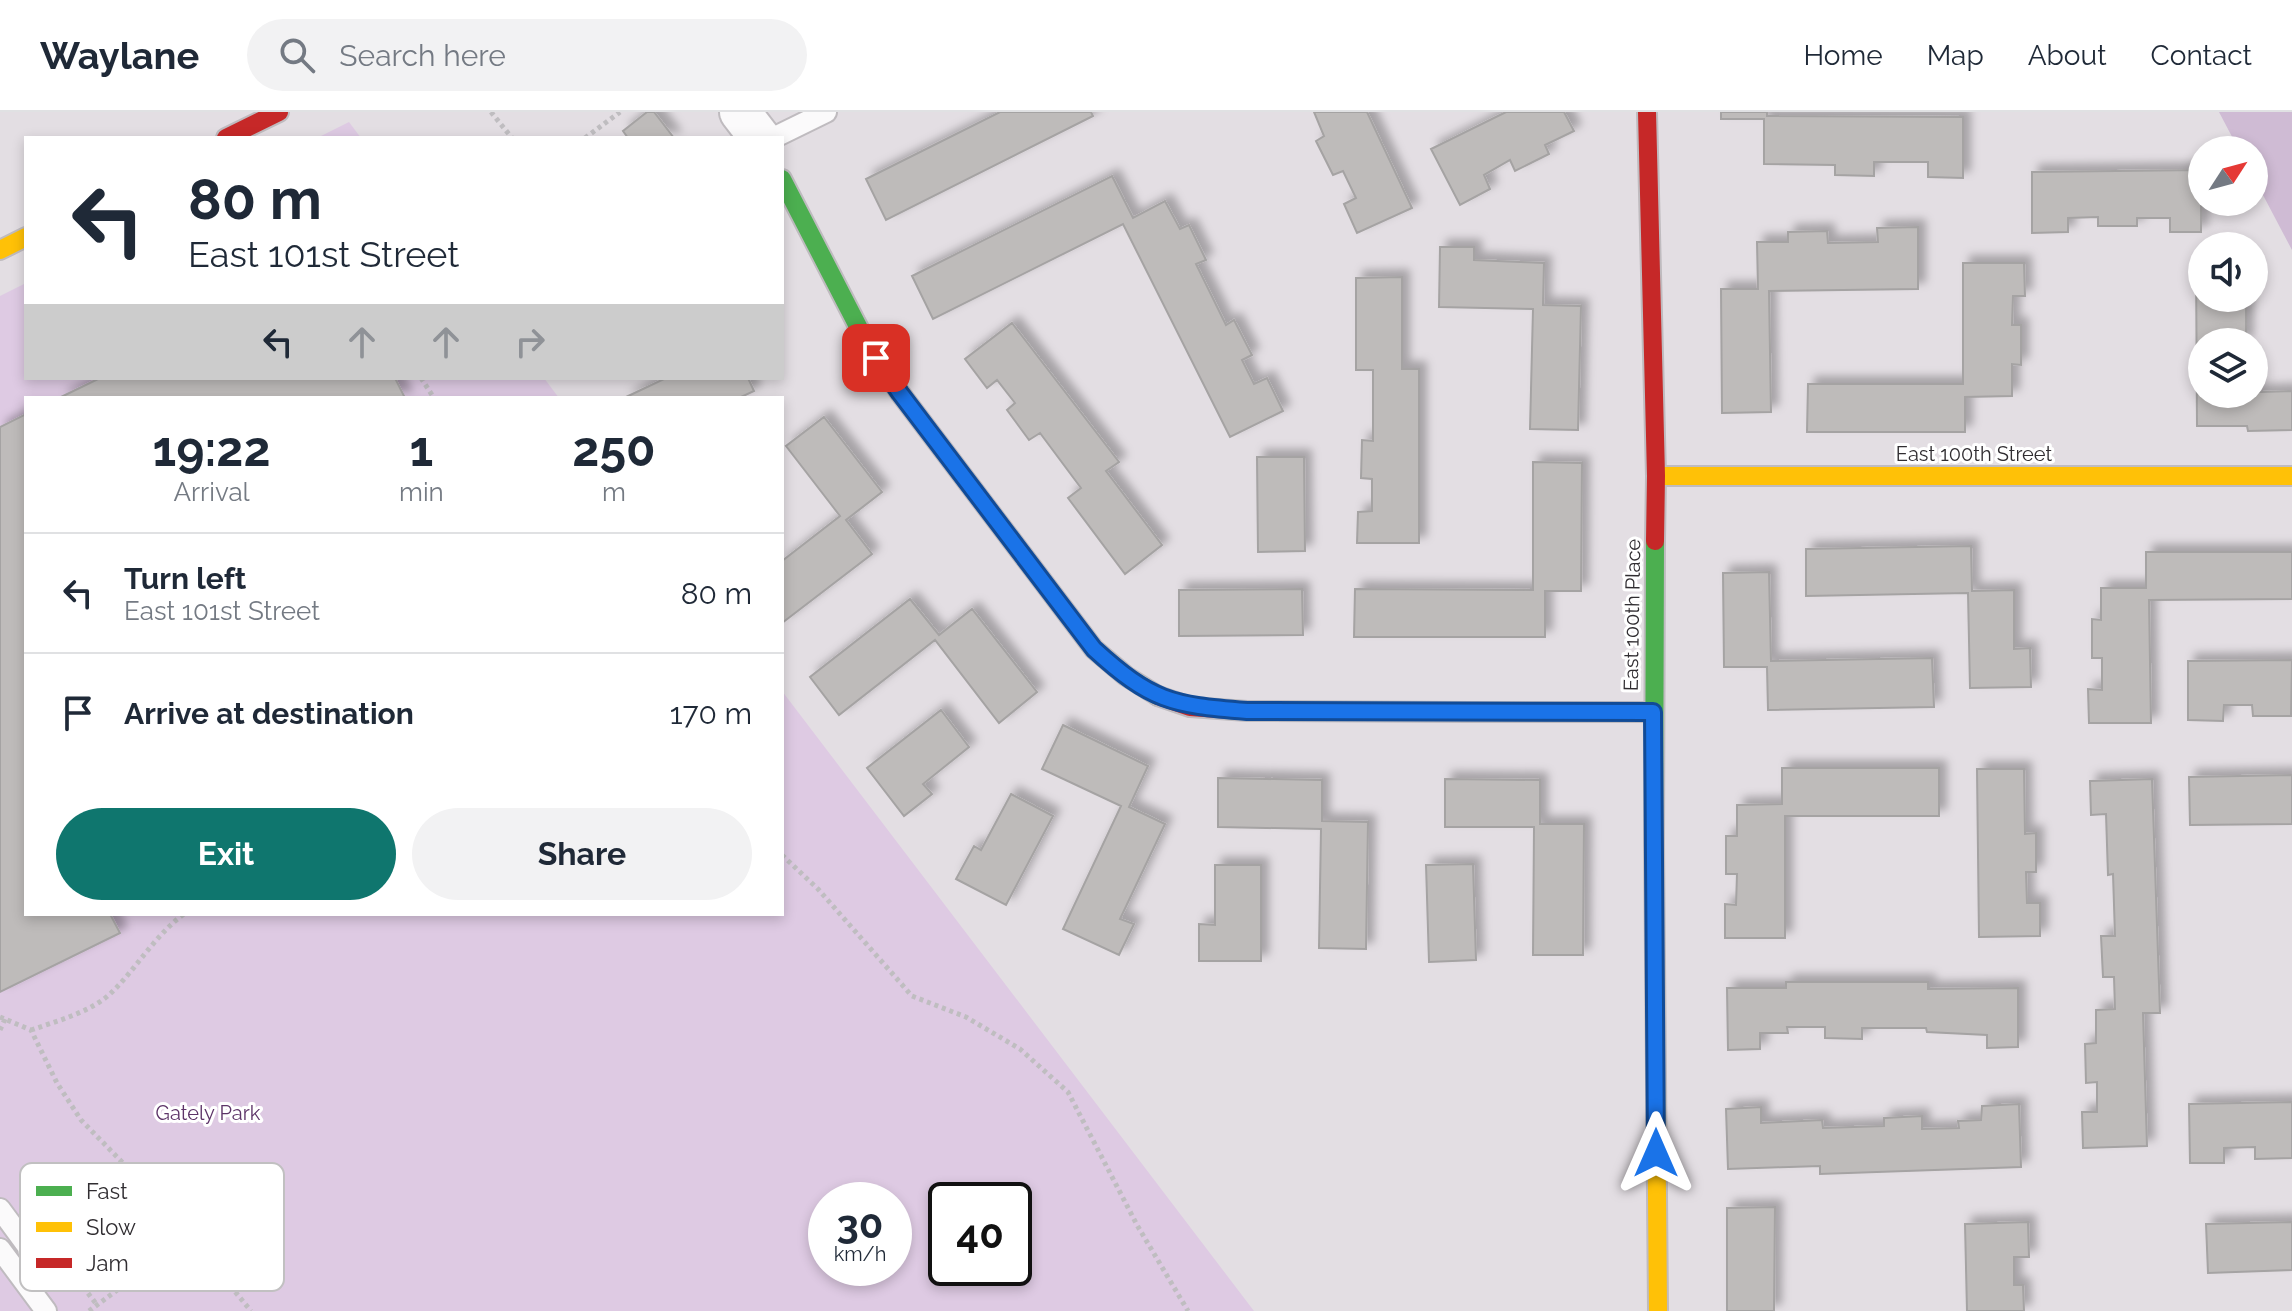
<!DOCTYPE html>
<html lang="en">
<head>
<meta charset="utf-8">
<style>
  body { margin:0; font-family:Raleway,sans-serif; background:#f2f2f3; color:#1f2937; height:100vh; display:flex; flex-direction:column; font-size:30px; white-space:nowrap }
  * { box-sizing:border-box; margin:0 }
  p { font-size:26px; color:#747a83 }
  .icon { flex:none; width:44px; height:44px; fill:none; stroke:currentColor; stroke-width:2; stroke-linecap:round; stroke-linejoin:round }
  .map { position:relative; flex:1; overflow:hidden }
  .drawer { position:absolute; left:24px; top:284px; width:760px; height:520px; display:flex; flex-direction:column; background:#fff; border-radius:0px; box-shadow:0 4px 12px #0003 }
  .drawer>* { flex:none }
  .guide { position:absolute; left:24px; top:24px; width:760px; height:244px; border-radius:0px; box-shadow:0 4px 12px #0003; background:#fff; color:#1f2937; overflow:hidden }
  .needle { width:52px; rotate:54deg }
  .tools { position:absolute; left:2188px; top:24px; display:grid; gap:16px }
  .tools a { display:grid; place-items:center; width:80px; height:80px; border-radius:50%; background:#fff; box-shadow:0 4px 12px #0003; font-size:40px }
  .speed { position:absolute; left:808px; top:1070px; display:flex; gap:16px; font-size:40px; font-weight:700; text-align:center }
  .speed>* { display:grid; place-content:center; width:104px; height:104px; border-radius:50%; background:#fff; box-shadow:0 4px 12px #0003; line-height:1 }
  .speed small { font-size:20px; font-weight:400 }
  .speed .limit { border:4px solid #111; border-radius:12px; background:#fff; color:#111 }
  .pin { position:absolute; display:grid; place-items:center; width:68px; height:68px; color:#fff; margin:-34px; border-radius:16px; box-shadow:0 4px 12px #0006 }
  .me { position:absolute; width:88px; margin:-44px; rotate:0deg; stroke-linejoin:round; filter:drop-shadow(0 0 6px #0008) }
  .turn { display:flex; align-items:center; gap:28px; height:168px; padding:0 32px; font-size:36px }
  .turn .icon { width:104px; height:104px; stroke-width:2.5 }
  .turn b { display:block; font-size:56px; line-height:68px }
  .lanes { display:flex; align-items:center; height:76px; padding:0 32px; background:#0003; justify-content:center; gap:40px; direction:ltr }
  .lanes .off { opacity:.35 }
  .eta { display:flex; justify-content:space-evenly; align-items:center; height:136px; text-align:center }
  .eta b { font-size:48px; font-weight:700; line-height:56px }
  .cta { display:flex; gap:16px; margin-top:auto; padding:16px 32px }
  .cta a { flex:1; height:92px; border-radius:48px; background:#0f766e; color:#fff; font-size:32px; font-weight:700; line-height:92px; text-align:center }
  .cta a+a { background:#f2f2f3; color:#1f2937 }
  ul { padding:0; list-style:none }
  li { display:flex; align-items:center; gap:24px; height:120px; padding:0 32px; border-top:2px solid #e0e1e3 }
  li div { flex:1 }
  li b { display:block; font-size:30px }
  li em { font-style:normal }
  header { display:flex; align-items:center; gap:48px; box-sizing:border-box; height:112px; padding:0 40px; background:#fff; border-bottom:2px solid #e0e1e3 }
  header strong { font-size:38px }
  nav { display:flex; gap:44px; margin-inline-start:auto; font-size:28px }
  .search { width:560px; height:72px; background:#f2f2f3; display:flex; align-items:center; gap:20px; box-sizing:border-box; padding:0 28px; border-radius:44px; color:#747a83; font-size:30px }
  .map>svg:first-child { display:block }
</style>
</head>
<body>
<header>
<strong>Waylane</strong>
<div class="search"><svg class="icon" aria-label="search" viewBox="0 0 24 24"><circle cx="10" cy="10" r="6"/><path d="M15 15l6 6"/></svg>Search here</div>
<nav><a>Home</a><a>Map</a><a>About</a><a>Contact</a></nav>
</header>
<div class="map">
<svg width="2292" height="1199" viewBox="0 0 2292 1199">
  <defs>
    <filter id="shadow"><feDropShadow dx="7" dy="-7" stdDeviation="4" flood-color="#0004"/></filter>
  </defs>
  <rect width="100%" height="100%" fill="#e3dee3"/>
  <path fill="#decae3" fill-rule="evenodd" d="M349,10L361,26H317Z
    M26,171V266H544L559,286H26V802H782V579L1254,1199H0V184ZM826,1088H894V1156H826ZM946,1088H1014V1156H946Z"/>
  <path fill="#cfbbd4" d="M2219,0H2292V138L2254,66V38H2239Z"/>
  <path fill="#bebbba" stroke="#a5a3a3" stroke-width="2" filter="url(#shadow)" d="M647,0H654L674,26H628L623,19Z
    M1000,0H1091L1093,4L886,108L866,67Z
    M1314,0H1367L1412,96L1357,121L1344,92L1356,86L1343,59L1333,63L1316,29L1324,24Z
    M1506,0H1564L1574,19L1545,33L1549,42L1515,59L1510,48L1484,63L1490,77L1460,93L1431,37Z
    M1721,0H1767V4L1963,5V66L1928,65V50H1874V64L1835,63V53L1764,52V7H1721Z
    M2201,58V120H2170V106H2137V114H2098V105L2068,106V120L2032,121V60Z
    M1112,64L1133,106L1165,89L1180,117L1189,113L1206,148L1196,152L1226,213L1234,208L1252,243L1242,248L1254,272L1267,266L1283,299L1230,325L1123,112L933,207L912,164Z
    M1918,115V177L1769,179L1771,300L1722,301L1721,177H1758L1757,130H1788V120L1827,119L1828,131L1878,130L1877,116Z
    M1440,135H1474V148L1544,151L1543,193L1581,194L1578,318L1530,317L1533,197L1439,195Z
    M2196,149H2202V186H2246V230H2202V282L2292,279V318L2248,319L2247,314H2197Z
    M1963,151H2024L2025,184H2013L2012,213H2021V253L2012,252V284L1965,285V320H1807L1808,272H1963Z
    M1402,165V257H1419V431H1357L1358,400L1372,399V367L1361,366L1362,328L1373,329V258H1356V166Z
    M1012,211L1119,350L1106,359L1162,433L1125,462L1068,386L1081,376L1040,321L1029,328L1007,298L1015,291L997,268L987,276L965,247Z
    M100,266H395L405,286H59Z
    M666,266H748L754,279L739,286H624Z
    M26,302V802H110L120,821L0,880V315Z
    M824,305L882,380L846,408L872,442L782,511V449L840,404L786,334Z
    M1257,345H1304L1305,439L1258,440Z
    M1533,350L1582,351L1581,479H1545V525H1354L1355,477L1533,478Z
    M1971,434L1972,479L2014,478V537L2030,536L2031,575L1970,576L1968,481L1806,484V437Z
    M2146,440H2292V487L2149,488L2151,611H2089L2088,577L2102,578V546H2092V507L2101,508V476H2146Z
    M1769,460L1771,549L1932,546L1934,595L1768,598L1767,555H1724L1723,461Z
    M1302,477L1303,523L1179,524V478Z
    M910,487L939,523L972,497L1037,580L999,611L935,528L839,603L810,565Z
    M2292,548L2291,604H2253L2252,593H2224L2223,609L2188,608V549Z
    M941,598L969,635L923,672L932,682L904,704L867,656Z
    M1063,613L1148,654L1129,695L1165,712L1120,807L1134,812L1119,843L1063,817L1121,694L1042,657Z
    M1782,656H1939V704H1785V826H1725V792L1736,793L1737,762H1726V724H1737V693L1782,692Z
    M1977,657H2024L2025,722L2036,721V760H2026L2027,791H2040V824L1979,825Z
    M2292,663V712L2190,713L2189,665Z
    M1218,666L1322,668V709L1368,710L1366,837L1319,836L1321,717L1218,715Z
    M1445,667L1540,668V712H1584L1583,843H1533L1534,715H1445Z
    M2152,667L2160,901H2143L2147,1034L2083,1036L2082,1000H2097V970L2086,971L2085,932L2096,931V898L2115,897L2114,865H2103L2101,824H2115L2113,762L2108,763L2106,702L2091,703L2090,669Z
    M1011,682L1053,704L1006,793L956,767L974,734L981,738Z
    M1473,752L1476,848L1429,850L1426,753Z
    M1215,753H1261V849H1199V812L1215,813Z
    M1786,870H1928V877L2018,876V935L1987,936V923L1927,920L1926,916H1862V927L1825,926V915H1787L1788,921H1760V937L1728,938L1727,876H1786Z
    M2292,990V1046L2255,1047V1035L2224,1036V1051H2190L2189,992Z
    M2019,992L2021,1055L1820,1062V1054L1728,1057L1726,997L1761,995V1011L1822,1008L1823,1016L1884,1014V1006L1922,1004V1017L1959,1016L1958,1009L1981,1008L1982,994Z
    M1775,1095L1774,1199H1727V1096Z
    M2028,1110L2029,1145H2014V1173H2023L2024,1199H1967L1965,1112Z
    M2292,1110V1158L2208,1161L2206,1112Z"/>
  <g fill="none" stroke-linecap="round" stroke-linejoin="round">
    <g stroke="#bfbbbf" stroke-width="24">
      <path id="lane" d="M773,26L826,0
        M0,1097L28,1135L35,1184
        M0,1137L46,1199"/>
    </g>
    <g stroke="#bfbbbf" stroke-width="44">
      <path id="street" d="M740,0L760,26"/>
    </g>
    <g stroke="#bfbbbf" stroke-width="22">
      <path id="fast" d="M782,67L865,228L900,281L1094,537L1126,564L1158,584
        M1654,730L1655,429"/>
    </g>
    <g stroke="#bfbbbf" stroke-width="22">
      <path id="slow" d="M0,138L26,125
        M1656,364H2292
        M1468,600H1653
        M1654,730L1658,1199"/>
    </g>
    <g stroke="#bfbbbf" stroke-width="22">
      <path id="jam" d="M1647,0L1656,364L1655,429
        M226,26L279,0
        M1158,584L1190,595L1247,599L1468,600"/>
    </g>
    <path stroke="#bfbdc0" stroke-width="5" stroke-dasharray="4 4" stroke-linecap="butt" d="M491,0L512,26
      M585,26L620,0
      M421,266L434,286
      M782,743L818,777L912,884L966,905L1020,937L1068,980L1137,1113L1188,1199
      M0,905L31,918L57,971L81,1008L162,1091L251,1199
      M0,918L5,907
      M31,918C57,909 91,900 111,881C137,856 155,823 184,802
      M59,1143L97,1193
      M89,1199L190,1124"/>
    <use href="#lane" stroke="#fbfafb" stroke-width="20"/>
    <use href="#street" stroke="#fbfafb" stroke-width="40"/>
    <use href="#fast" stroke="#4caf50" stroke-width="18"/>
    <use href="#slow" stroke="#ffc107" stroke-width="18"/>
    <use href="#jam" stroke="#c62828" stroke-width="18"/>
  </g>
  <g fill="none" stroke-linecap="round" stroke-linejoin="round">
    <g stroke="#114b97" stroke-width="20">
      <path id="route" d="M876,246L900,281L1094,537C1151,589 1171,593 1247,599L1653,600L1656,1041"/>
    </g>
    <use href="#route" stroke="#1a73e8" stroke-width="14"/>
  </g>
  <g text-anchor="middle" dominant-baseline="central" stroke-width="6" stroke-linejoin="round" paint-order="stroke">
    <g font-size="20" fill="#302d31" stroke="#fff">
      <text x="1974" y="342">East 100th Street</text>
      <text transform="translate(1632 503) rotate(-89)">East 100th Place</text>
    </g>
    <g font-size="20" fill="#5d3468" stroke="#fff">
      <text x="208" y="1001">Gately Park</text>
    </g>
  </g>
  <rect x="20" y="1051" width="264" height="128" rx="12" fill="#fff" stroke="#c1c0c1" stroke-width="2"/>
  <rect x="36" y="1074" width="36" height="10" fill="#4caf50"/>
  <rect x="36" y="1110" width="36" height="10" fill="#ffc107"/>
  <rect x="36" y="1146" width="36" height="10" fill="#c62828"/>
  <g font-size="22" fill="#302d31">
    <text x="86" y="1087">Fast</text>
    <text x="86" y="1123">Slow</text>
    <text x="86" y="1159">Jam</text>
  </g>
</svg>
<div class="tools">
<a><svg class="needle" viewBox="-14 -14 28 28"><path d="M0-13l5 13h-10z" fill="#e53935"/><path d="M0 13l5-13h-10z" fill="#747a83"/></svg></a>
<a><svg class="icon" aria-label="sound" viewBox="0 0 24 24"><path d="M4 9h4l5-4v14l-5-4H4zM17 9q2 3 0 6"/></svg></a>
<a><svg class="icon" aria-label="layers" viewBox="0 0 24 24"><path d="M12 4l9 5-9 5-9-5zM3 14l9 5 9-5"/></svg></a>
</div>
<div class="speed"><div>30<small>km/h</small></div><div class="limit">40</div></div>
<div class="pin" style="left:876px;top:246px;background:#d93025"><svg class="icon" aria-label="arrive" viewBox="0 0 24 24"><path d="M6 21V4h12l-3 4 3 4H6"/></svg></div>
<svg class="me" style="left:1656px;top:1041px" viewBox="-20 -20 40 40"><path d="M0-17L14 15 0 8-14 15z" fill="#1a73e8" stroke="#fff" stroke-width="4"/></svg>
<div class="guide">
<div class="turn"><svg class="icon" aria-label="left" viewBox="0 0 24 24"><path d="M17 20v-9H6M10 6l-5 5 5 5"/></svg><div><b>80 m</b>East 101st Street</div></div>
<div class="lanes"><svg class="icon" aria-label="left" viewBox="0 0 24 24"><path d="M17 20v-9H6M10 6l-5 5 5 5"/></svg><svg class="icon off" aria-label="ahead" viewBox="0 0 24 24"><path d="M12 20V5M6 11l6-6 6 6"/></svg><svg class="icon off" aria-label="ahead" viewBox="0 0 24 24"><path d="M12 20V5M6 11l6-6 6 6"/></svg><svg class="icon off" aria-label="right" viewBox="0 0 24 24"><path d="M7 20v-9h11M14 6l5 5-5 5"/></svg></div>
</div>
<section class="drawer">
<div class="eta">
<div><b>19:22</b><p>Arrival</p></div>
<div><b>1</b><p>min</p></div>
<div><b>250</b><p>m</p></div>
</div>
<ul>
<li><svg class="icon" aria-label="left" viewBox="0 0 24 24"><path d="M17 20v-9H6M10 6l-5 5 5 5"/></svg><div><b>Turn left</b><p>East 101st Street</p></div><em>80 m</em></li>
<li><svg class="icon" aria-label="arrive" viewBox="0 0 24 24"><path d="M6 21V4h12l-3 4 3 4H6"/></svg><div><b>Arrive at destination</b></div><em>170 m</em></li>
</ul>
<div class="cta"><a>Exit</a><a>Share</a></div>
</section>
</div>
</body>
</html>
